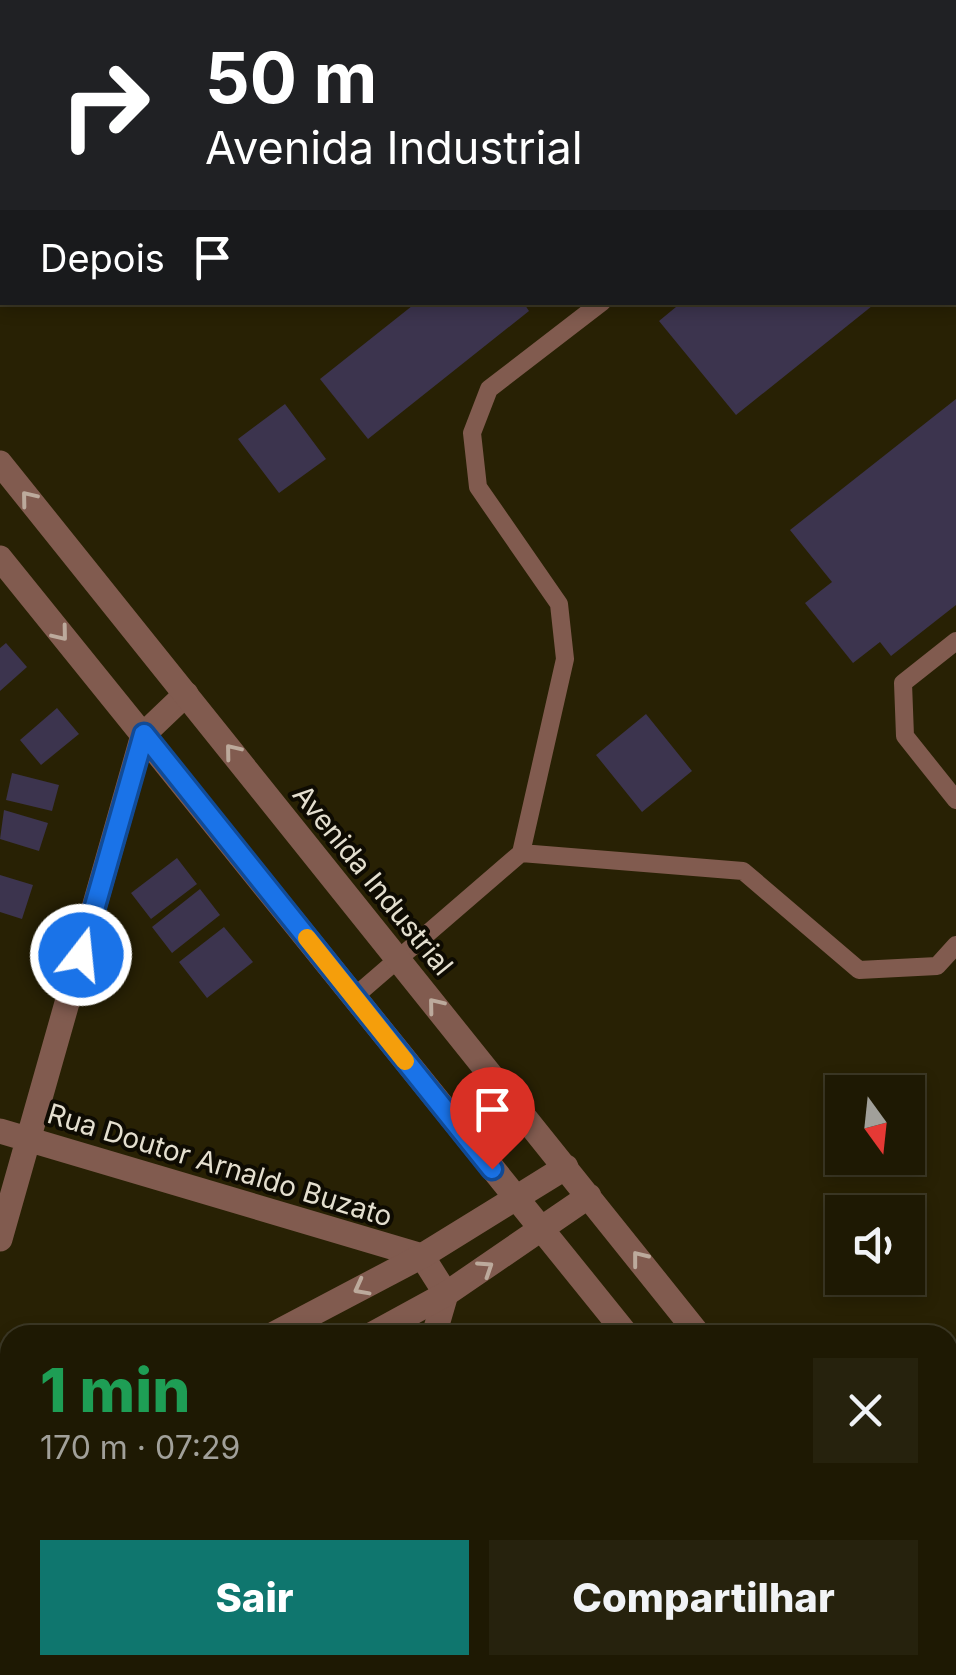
<!DOCTYPE html>
<html lang="pt">
<head>
<meta charset="utf-8">
<style>
  body { margin:0; font-family:Inter,sans-serif; background:#26220d; color:#f1f3f6; height:100vh; display:flex; flex-direction:column; font-size:38px; white-space:nowrap }
  * { box-sizing:border-box; margin:0 }
  p { font-size:32px; color:#a1a09a }
  .icon { flex:none; width:55px; height:55px; fill:none; stroke:currentColor; stroke-width:2; stroke-linecap:round; stroke-linejoin:round }
  .map { position:relative; flex:1; overflow:hidden }
  .details { position:absolute; left:0px; top:1325px; width:958px; height:350px; display:flex; flex-direction:column; background:#1e1903; border-radius:30px 30px 0 0; box-shadow:0 5px 15px #0003,0 0 0 2px #3c3825 }
  .details>* { flex:none }
  .guide { position:absolute; left:0px; top:0px; width:958px; height:305px; box-shadow:0 5px 15px #0003,0 0 0 2px #3c3825; background:#202124; color:#fff; overflow:hidden }
  .needle { width:65px; rotate:165deg }
  .fabs { position:absolute; left:825px; top:1075px; display:grid; gap:20px }
  .fabs a { display:grid; place-items:center; width:100px; height:100px; border-radius:0px; background:#1e1903; box-shadow:0 5px 15px #0003,0 0 0 2px #3c3825; font-size:50px }
  .pin { position:absolute; display:grid; place-items:center; width:85px; height:85px; color:#fff; margin:-102px -42px; border-radius:50% 50% 50% 0; rotate:-45deg; box-shadow:0 0 10px #0007 }
  .pin .icon { rotate:45deg }
  .me { position:absolute; width:110px; margin:-55px; rotate:16deg; stroke-linejoin:round; filter:drop-shadow(0 0 8px #0008) }
  .turn { display:flex; align-items:center; gap:35px; height:210px; padding:0 40px; font-size:45px }
  .turn .icon { width:130px; height:130px; stroke-width:2.5 }
  .turn b { display:block; font-size:70px; line-height:85px }
  .then { display:flex; align-items:center; height:95px; padding:0 40px; background:#0003; gap:20px; font-size:38px }
  .round { display:grid; place-items:center; flex:none; width:105px; height:105px; border-radius:0px; background:#26220d }
  .overview { display:flex; align-items:center; justify-content:space-between; height:170px; padding:0 40px }
  h1 { font-size:60px; font-weight:800; line-height:75px; color:#1e9e55 }
  .primary-button { display:flex; gap:20px; margin-top:auto; padding:20px 40px }
  .primary-button a { flex:1; height:115px; border-radius:0px; background:#0f766e; color:#fff; font-size:40px; font-weight:800; line-height:115px; text-align:center }
  .primary-button a+a { background:#26220d; color:#f1f3f6 }
  .map>svg:first-child { display:block }
</style>
</head>
<body>
<div class="map">
<svg width="956" height="1675" viewBox="0 0 956 1675">
  <rect width="100%" height="100%" fill="#282104"/>
  <path fill="#3c344e" d="M417,302H523L529,311L368,439L320,379Z
    M682,302H877L736,415L659,321Z
    M956,399V605L891,656L880,642L853,663L805,603L832,582L790,530Z
    M285,404L326,459L279,493L238,439Z
    M6,643L27,667L0,691V648Z
    M57,708L79,734L41,765L20,740Z
    M646,714L692,771L642,812L596,755Z
    M12,773L59,785L52,811L6,800Z
    M4,810L48,823L39,851L0,839Z
    M177,858L197,884L151,919L131,893Z
    M0,875L33,885L22,919L0,912Z
    M200,889L220,915L172,953L152,927Z
    M224,927L253,962L207,998L179,962Z
    M412,1665H468L465,1675H409Z
    M596,1665H637L634,1675H593Z"/>
  <g fill="none" stroke-linecap="round" stroke-linejoin="round">
    <path stroke="#815b4f" stroke-width="18" d="M955,33L956,32
      M956,641L903,683L905,736L956,800
      M521,853L743,871L859,970L937,966L956,945
      M354,997L521,853L565,659L559,604L478,487L472,433L489,389L602,302"/>
    <path stroke="#815b4f" stroke-width="25" d="M0,1131L422,1256L446,1294L434,1335
      M0,1239L143,735L186,694
      M340,1675L343,1665
      M839,1675L842,1665"/>
    <path stroke="#815b4f" stroke-width="25" d="M106,2L109,0
      M199,2L202,0
      M0,81L2,79
      M0,153L2,151
      M0,463L699,1335
      M0,558L627,1335
      M272,1335L422,1256L566,1167
      M371,1335L446,1294L589,1196
      M0,1478L10,1473
      M0,1539L10,1533
      M948,1646L956,1656
      M893,1665L901,1675"/>
  </g>
  <defs><path id="oneway-chevron" d="M-2-3.5L2.5 0L-2 3.5" fill="none" stroke-width="1.6" stroke-linecap="round" stroke-linejoin="round" transform="scale(2.5)"/></defs>
  <g stroke="#bcaa9c">
    <use href="#oneway-chevron" transform="translate(28 498) rotate(-129)"/>
    <use href="#oneway-chevron" transform="translate(61 634) rotate(51)"/>
    <use href="#oneway-chevron" transform="translate(232 751) rotate(-129)"/>
    <use href="#oneway-chevron" transform="translate(435 1005) rotate(-129)"/>
    <use href="#oneway-chevron" transform="translate(639 1258) rotate(-128)"/>
    <use href="#oneway-chevron" transform="translate(486 1268) rotate(-33)"/>
    <use href="#oneway-chevron" transform="translate(361 1288) rotate(152)"/>
  </g>
  <g fill="none" stroke-linecap="round" stroke-linejoin="round">
    <g stroke="#114b97" stroke-width="25">
      <path id="route" d="M81,955L144,734L492,1169"/>
    </g>
    <use href="#route" stroke="#1a73e8" stroke-width="18"/>
    <path stroke="#f59e0b" stroke-width="18" d="M307,938L405,1061"/>
  </g>
  <g text-anchor="middle" dominant-baseline="central" stroke-width="8" stroke-linejoin="round" paint-order="stroke">
    <g font-size="28" fill="#e4dfcf" stroke="#0e0b02">
      <text transform="translate(373 880) rotate(51)">Avenida Industrial</text>
      <text transform="translate(220 1165) rotate(17)">Rua Doutor Arnaldo Buzato</text>
    </g>
  </g>
</svg>
<div class="fabs">
<a><svg class="needle" viewBox="-14 -14 28 28"><path d="M0-13l5 13h-10z" fill="#e53935"/><path d="M0 13l5-13h-10z" fill="#a1a09a"/></svg></a>
<a><svg class="icon" aria-label="sound" viewBox="0 0 24 24"><path d="M4 9h4l5-4v14l-5-4H4zM17 9q2 3 0 6"/></svg></a>
</div>
<div class="pin" style="left:492px;top:1169px;background:#d93025"><svg class="icon" aria-label="arrive" viewBox="0 0 24 24"><path d="M6 21V4h12l-3 4 3 4H6"/></svg></div>
<svg class="me" style="left:81px;top:955px" viewBox="-20 -20 40 40"><circle r="17" fill="#1a73e8" stroke="#fff" stroke-width="3"/><path d="M0-11L8 9 0 5-8 9z" fill="#fff"/></svg>
<div class="guide">
<div class="turn"><svg class="icon" aria-label="right" viewBox="0 0 24 24"><path d="M7 20v-9h11M14 6l5 5-5 5"/></svg><div><b>50 m</b>Avenida Industrial</div></div>
<div class="then">Depois<svg class="icon" aria-label="arrive" viewBox="0 0 24 24"><path d="M6 21V4h12l-3 4 3 4H6"/></svg></div>
</div>
<section class="details">
<div class="overview"><div><h1>1 min</h1><p>170 m · 07:29</p></div><a class="round"><svg class="icon" aria-label="close" viewBox="0 0 24 24"><path d="M6 6l12 12M18 6L6 18"/></svg></a></div>
<div class="primary-button"><a>Sair</a><a>Compartilhar</a></div>
</section>
</div>
</body>
</html>
